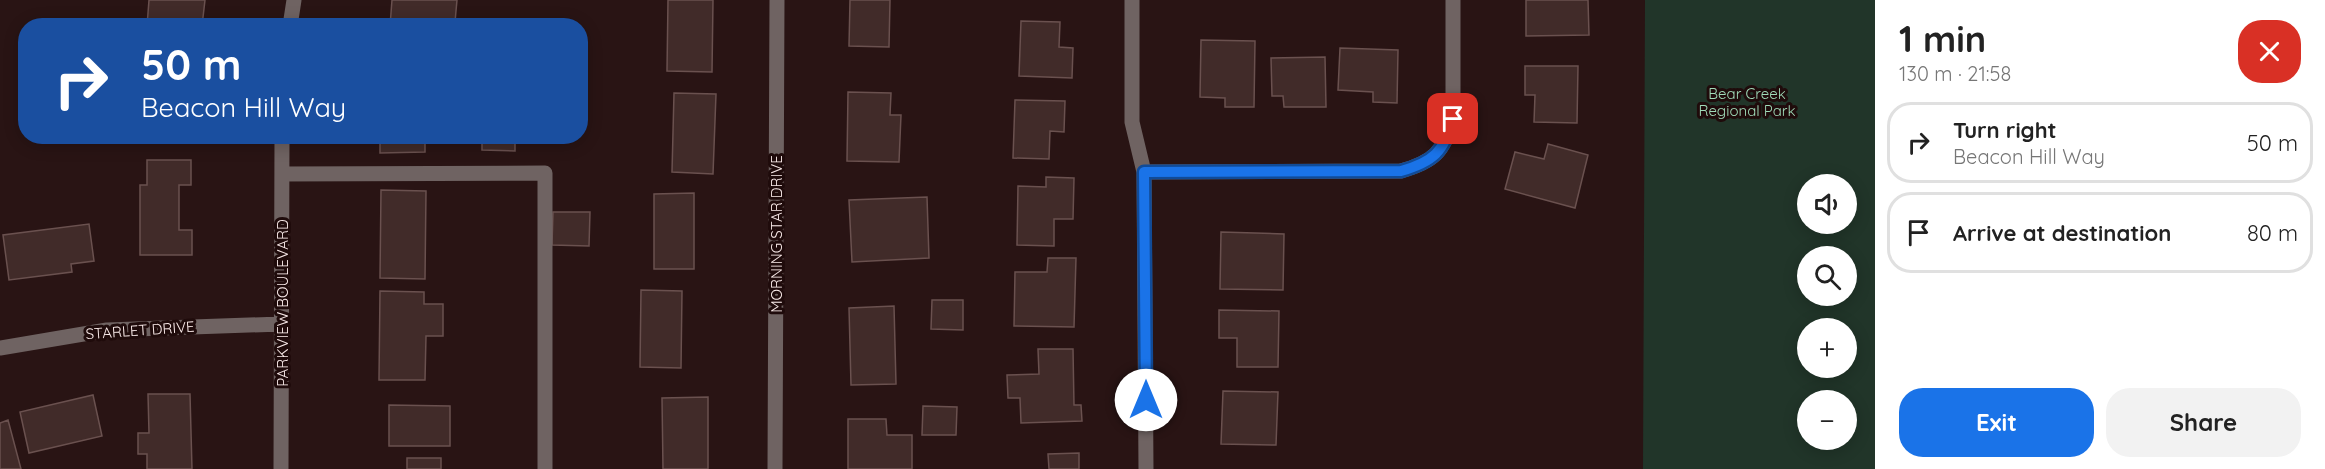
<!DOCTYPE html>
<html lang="en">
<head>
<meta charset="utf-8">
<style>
  body { margin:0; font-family:Quicksand,sans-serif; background:#f2f2f2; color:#222; height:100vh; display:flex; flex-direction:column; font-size:22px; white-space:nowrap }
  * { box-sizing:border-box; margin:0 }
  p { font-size:20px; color:#767676 }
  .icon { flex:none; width:33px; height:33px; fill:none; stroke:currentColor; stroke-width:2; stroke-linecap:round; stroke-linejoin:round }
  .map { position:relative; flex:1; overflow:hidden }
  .side { display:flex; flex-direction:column; background:#fff; width:450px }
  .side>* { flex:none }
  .top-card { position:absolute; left:18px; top:18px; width:570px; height:126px; border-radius:24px; box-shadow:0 3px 15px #0003; background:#1a4fa0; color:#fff; overflow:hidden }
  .controls { position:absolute; left:1797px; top:174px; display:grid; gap:12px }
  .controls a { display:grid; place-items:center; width:60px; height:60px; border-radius:50%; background:#fff; box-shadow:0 3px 15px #0003; font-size:30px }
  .pin { position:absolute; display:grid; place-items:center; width:51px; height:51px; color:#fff; margin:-26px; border-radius:12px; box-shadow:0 3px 9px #0006 }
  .me { position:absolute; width:66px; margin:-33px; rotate:0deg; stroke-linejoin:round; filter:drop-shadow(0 0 4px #0008) }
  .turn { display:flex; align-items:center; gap:21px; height:126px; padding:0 24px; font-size:27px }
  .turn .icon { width:78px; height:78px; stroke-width:2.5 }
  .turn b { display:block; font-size:42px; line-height:51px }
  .round { display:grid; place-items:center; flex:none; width:63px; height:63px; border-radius:24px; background:#f2f2f2 }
  .headline { display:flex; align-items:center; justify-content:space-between; height:102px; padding:0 24px }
  h1 { font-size:36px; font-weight:700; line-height:45px }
  .cta { display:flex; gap:12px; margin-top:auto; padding:12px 24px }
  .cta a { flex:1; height:69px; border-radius:24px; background:#1a73e8; color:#fff; font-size:24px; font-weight:700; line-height:69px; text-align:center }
  .cta a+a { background:#f2f2f2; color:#222 }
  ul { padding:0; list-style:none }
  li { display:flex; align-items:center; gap:18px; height:81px; margin:0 12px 9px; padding:0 12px; border:3px solid #e0e0e0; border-radius:24px }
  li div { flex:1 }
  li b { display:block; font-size:22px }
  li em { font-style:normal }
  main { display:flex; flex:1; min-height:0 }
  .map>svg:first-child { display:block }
</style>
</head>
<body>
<main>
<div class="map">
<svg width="1875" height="469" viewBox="0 0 1875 469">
  <rect width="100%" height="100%" fill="#291414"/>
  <path fill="#213529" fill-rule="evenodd" d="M1645,0H1875V469H1643ZM1808,184H1846V224H1808ZM1808,256H1846V296H1808ZM1808,328H1846V368H1808ZM1808,400H1846V440H1808Z"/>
  <path fill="#412b29" stroke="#6a514f" stroke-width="1.5" d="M149,0H205L202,26H147Z
    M392,0H457L455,22L429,20L428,26H390Z
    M668,0H713L712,72L667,71Z
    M850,0H890L889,47L849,46Z
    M1526,0H1588L1589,35L1526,36Z
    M1021,21L1060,22L1059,47L1073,48L1072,78L1019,76Z
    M1201,40L1255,41L1254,107H1225V98L1200,97Z
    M1340,48L1398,50L1397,103L1373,102V92L1338,90Z
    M1325,57L1326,107H1284L1283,96H1272L1271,58Z
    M1525,66H1578L1577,123L1534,122L1535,95H1525Z
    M848,92L891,93L890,115H901L899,162L847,161Z
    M674,93L716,94L713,174L672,172Z
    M1015,100L1065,101L1064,132L1050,131L1049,159L1013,158Z
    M159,136H189V140H159Z
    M380,136H425V152L380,153Z
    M482,136H515V151L482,150Z
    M1548,144L1588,155L1575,208L1505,189L1515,152L1544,159Z
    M147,160H191V185H179V230H192V255H140V185H147Z
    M1046,177L1074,178L1073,219H1054V246L1017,245L1018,186L1046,187Z
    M381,190L426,191L425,279L380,278Z
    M694,193V269H654V194Z
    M927,197L929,258L852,262L849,200Z
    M553,212H590L589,246L552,245Z
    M89,224L94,261L71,264L72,272L9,280L3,235Z
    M1221,232L1284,234L1283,290L1220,289Z
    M1048,258H1076L1074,327L1014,326L1015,272H1047Z
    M641,290L682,291L681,368L640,367Z
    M380,291L424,292V304H443V336H426L425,380H379Z
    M932,300H963V330L931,329Z
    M894,306L896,384L851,385L849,308Z
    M1219,310L1279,311L1278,367H1237V338H1219Z
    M1038,349H1073L1074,405H1081L1082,421L1021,423L1020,398H1008L1007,375L1039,374Z
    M1223,391L1278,392L1276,445L1221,444Z
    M148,394H190L192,469H147V454H138V433H149Z
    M93,395L102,436L29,453L20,412Z
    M708,397V469H663L662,398Z
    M389,405L450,406V446H389Z
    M923,406L957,407L956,435H922Z
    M848,419H886L887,435H912V469H848Z
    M8,420L21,469H0V423Z
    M1079,453V469H1049L1048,454Z
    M407,458H441V469H407Z"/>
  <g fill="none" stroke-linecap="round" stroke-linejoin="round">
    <path stroke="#6f6362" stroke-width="15" d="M1132,0V122L1144,172L1401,171C1433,162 1444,152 1453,119V0
      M290,26L294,0
      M1144,172L1146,469
      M282,174L545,173V469
      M0,348L107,330L281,324
      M281,469L282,136
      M775,469L777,0"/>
  </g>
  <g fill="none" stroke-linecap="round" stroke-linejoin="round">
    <g stroke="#114b97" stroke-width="15">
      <path id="route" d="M1146,400L1144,172L1401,171C1433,162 1444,152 1453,119"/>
    </g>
    <use href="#route" stroke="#1a73e8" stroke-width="10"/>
  </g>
  <g text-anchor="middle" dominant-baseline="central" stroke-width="6" stroke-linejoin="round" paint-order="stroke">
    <g font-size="15" fill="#a0dcb9" stroke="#1f0b0b">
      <text x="1747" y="93">Bear Creek<tspan x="1747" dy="17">Regional Park</tspan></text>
    </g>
    <g font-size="15" fill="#faebea" stroke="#1f0b0b">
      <text transform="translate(776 234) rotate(-90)">MORNING STAR DRIVE</text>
      <text transform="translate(282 303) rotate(-90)">PARKVIEW BOULEVARD</text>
      <text transform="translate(140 330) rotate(-4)">STARLET DRIVE</text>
    </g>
  </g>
</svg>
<div class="controls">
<a><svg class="icon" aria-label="sound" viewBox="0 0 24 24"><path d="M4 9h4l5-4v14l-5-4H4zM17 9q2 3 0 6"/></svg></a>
<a><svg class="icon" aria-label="search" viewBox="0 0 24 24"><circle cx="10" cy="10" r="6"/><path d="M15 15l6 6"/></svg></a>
<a>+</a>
<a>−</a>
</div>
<div class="pin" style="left:1453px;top:119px;background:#d93025"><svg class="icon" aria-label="arrive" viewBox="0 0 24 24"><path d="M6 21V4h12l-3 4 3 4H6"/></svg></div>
<svg class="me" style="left:1146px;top:400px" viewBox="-20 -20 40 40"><circle r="19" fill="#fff"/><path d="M0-13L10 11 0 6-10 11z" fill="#1a73e8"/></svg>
<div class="top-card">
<div class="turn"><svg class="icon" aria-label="right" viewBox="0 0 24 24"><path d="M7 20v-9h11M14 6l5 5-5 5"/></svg><div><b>50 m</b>Beacon Hill Way</div></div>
</div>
</div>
<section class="side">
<div class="headline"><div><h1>1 min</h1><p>130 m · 21:58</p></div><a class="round" style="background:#d93025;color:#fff"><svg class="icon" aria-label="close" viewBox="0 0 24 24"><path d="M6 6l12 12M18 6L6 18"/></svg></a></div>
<ul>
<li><svg class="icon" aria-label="right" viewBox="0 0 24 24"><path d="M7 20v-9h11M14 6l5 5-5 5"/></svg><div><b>Turn right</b><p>Beacon Hill Way</p></div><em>50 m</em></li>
<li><svg class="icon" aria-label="arrive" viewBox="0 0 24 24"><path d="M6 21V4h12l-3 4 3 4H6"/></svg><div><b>Arrive at destination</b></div><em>80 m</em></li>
</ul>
<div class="cta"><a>Exit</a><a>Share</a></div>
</section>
</main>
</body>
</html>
